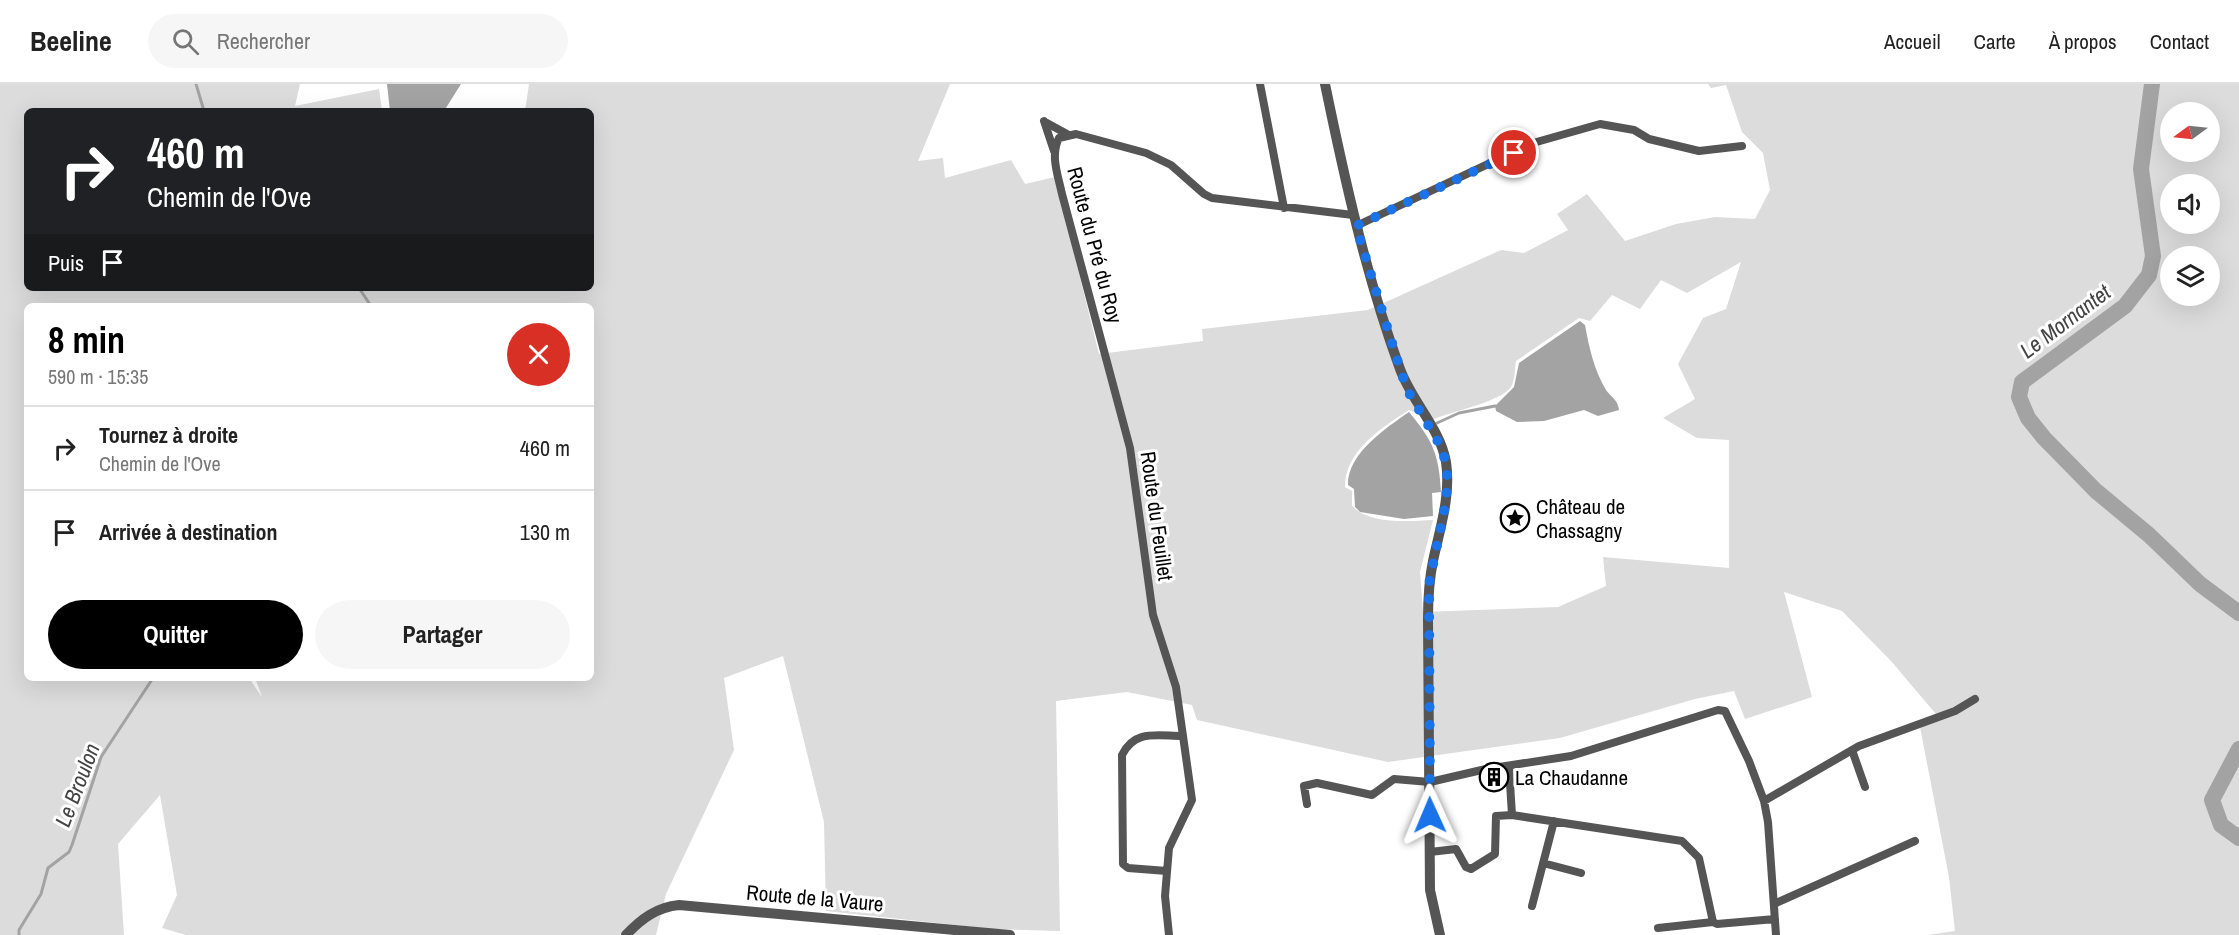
<!DOCTYPE html>
<html lang="fr">
<head>
<meta charset="utf-8">
<style>
  body { margin:0; font-family:"Archivo Narrow",sans-serif; background:#f6f6f6; color:#222; height:100vh; display:flex; flex-direction:column; font-size:22px; white-space:nowrap }
  * { box-sizing:border-box; margin:0 }
  p { font-size:20px; color:#767676 }
  .icon { flex:none; width:33px; height:33px; fill:none; stroke:currentColor; stroke-width:2; stroke-linecap:round; stroke-linejoin:round }
  .map { position:relative; flex:1; overflow:hidden }
  .side { position:absolute; left:24px; top:219px; width:570px; height:378px; display:flex; flex-direction:column; background:#fff; border-radius:9px; box-shadow:0 6px 24px #0002 }
  .side>* { flex:none }
  .banner { position:absolute; left:24px; top:24px; width:570px; height:183px; border-radius:9px; box-shadow:0 6px 24px #0002; background:#202124; color:#fff; overflow:hidden }
  .needle { width:39px; rotate:255deg }
  .tools { position:absolute; left:2160px; top:18px; display:grid; gap:12px }
  .tools a { display:grid; place-items:center; width:60px; height:60px; border-radius:50%; background:#fff; box-shadow:0 6px 24px #0002; font-size:30px }
  .pin { position:absolute; display:grid; place-items:center; width:51px; height:51px; color:#fff; margin:-26px; border:3px solid #fff; border-radius:50%; box-shadow:0 2px 6px #0007 }
  .me { position:absolute; width:66px; margin:-33px; rotate:359deg; stroke-linejoin:round; filter:drop-shadow(0 0 4px #0008) }
  .turn { display:flex; align-items:center; gap:21px; height:126px; padding:0 24px; font-size:27px }
  .turn .icon { width:78px; height:78px; stroke-width:2.5 }
  .turn b { display:block; font-size:42px; line-height:51px }
  .then { display:flex; align-items:center; height:57px; padding:0 24px; background:#0003; gap:12px; font-size:22px }
  .round { display:grid; place-items:center; flex:none; width:63px; height:63px; border-radius:32px; background:#f6f6f6 }
  .headline { display:flex; align-items:center; justify-content:space-between; height:102px; padding:0 24px }
  h1 { font-size:36px; font-weight:700; line-height:45px; color:#000 }
  .primary-button { display:flex; gap:12px; margin-top:auto; padding:12px 24px }
  .primary-button a { flex:1; height:69px; border-radius:36px; background:#000; color:#fff; font-size:24px; font-weight:700; line-height:69px; text-align:center }
  .primary-button a+a { background:#f6f6f6; color:#222 }
  ul { padding:0; list-style:none }
  li { display:flex; align-items:center; gap:18px; height:84px; padding:0 24px; border-top:2px solid #e0e0e0 }
  li div { flex:1 }
  li b { display:block; font-size:22px }
  li em { font-style:normal }
  header { display:flex; align-items:center; gap:36px; box-sizing:border-box; height:84px; padding:0 30px; background:#fff; border-bottom:2px solid #e0e0e0 }
  header strong { font-size:28px }
  nav { display:flex; gap:33px; margin-inline-start:auto; font-size:21px }
  .search { width:420px; height:54px; background:#f6f6f6; display:flex; align-items:center; gap:15px; box-sizing:border-box; padding:0 21px; border-radius:33px; color:#767676; font-size:22px }
  .map>svg:first-child { display:block }
</style>
</head>
<body>
<header>
<strong>Beeline</strong>
<div class="search"><svg class="icon" aria-label="search" viewBox="0 0 24 24"><circle cx="10" cy="10" r="6"/><path d="M15 15l6 6"/></svg>Rechercher</div>
<nav><a>Accueil</a><a>Carte</a><a>À propos</a><a>Contact</a></nav>
</header>
<div class="map">
<svg width="2239" height="851" viewBox="0 0 2239 851">
  <rect width="100%" height="100%" fill="#fff"/>
  <path fill="#dcdcdc" fill-rule="evenodd" d="M0,0H300L295,22L379,5L382,27H27V204H591V27H525L529,0H950L918,77L943,74L945,94L1011,76L1025,100L1055,93L1099,270L1203,257L1202,245L1368,226L1501,166L1524,169L1568,146L1557,130L1587,110L1625,157L1676,140L1715,133L1755,135L1770,106L1763,69L1742,48L1726,1L1711,4L1708,0H2239V851H1928L1955,847L1949,793L1920,643L1941,636L1891,577L1842,527L1784,508L1812,613L1745,635L1734,607L1695,615L1560,654L1388,678L1197,636L1192,621L1127,608L1056,617L1060,847L993,845L826,827L824,738L783,572L724,594L734,666L666,810L656,851H186L162,844L177,811L160,711L118,760L124,851H0ZM2170,28H2210V68H2170ZM2170,100H2210V140H2170ZM2170,172H2210V212H2170ZM1741,178L1726,225L1703,234L1678,280L1695,315L1663,334L1697,354L1729,356V484L1603,473L1606,502L1558,523L1423,528L1420,488L1433,436C1408,437 1370,441 1352,422V407L1345,403C1345,367 1381,344 1409,326L1434,335C1453,327 1505,317 1512,301C1515,294 1515,284 1516,277L1579,234L1590,237L1612,211L1640,225L1661,196L1687,209ZM27,222H591V594H255L262,613L249,594H27Z"/>
  <path fill="#a3a3a3" d="M387,0H461L444,27H390Z
    M1580,237L1585,241C1589,263 1594,286 1606,306C1611,313 1618,316 1619,326L1598,332L1584,326L1544,337L1517,338L1496,327L1495,322L1514,303L1519,279Z
    M1409,328C1433,357 1439,370 1441,408L1432,409L1433,432L1404,435L1360,428L1355,423L1354,405L1348,401C1347,370 1386,344 1409,328Z"/>
  <g fill="none" stroke-linecap="round" stroke-linejoin="round">
    <path stroke="#a3a3a3" stroke-width="3" d="M196,0L204,27
      M2152,1L2156,0
      M359,204L371,222
      M1437,339L1459,329L1495,322
      M19,851V846L41,810L48,784L69,768L72,761L101,673L153,594"/>
    <path stroke="#a3a3a3" stroke-width="16" d="M2152,0L2141,85L2153,172L2149,191L2125,222L2022,298L2019,313L2028,334L2044,354L2096,407L2149,451L2200,500L2239,529
      M2239,665L2212,716L2221,741L2239,754"/>
    <path stroke="#555" stroke-width="8" d="M1260,0L1284,124
      M1044,37L1054,67
      M1045,38L1067,50
      M1356,142L1533,59L1600,40L1634,46L1649,55L1699,67L1742,62
      M1852,666L1865,703
      M1509,683L1512,731L1682,757L1699,774L1713,838L1717,840L1775,835
      M1764,717L1859,662L1955,627L1975,615
      M1307,720L1304,702L1317,699L1372,711L1394,695L1430,698L1486,685L1571,672L1718,626L1725,627L1749,677L1764,717L1768,738L1776,851
      M1430,768L1456,765L1466,783L1471,785L1495,770L1496,732L1512,731
      M1543,779L1581,789
      M1167,787L1128,784L1123,780L1122,671C1135,645 1157,652 1183,652
      M1774,820L1915,757
      M1532,822L1554,737
      M1658,844L1713,838
      M1169,851L1165,812L1169,764L1192,716L1183,652L1176,603L1153,531L1130,364L1062,110C1058,91 1050,72 1059,54L1076,50L1146,69L1171,81L1204,110L1212,114L1353,131"/>
    <path stroke="#555" stroke-width="10" d="M1325,0C1345,97 1366,192 1400,285C1412,318 1440,344 1446,378C1451,412 1440,444 1433,477C1429,496 1428,516 1428,536L1430,806L1440,851
      M626,851C641,835 657,823 679,821L1010,851"/>
  </g>
  <g fill="none" stroke-linecap="round" stroke-linejoin="round">
    <path stroke="#1a73e8" stroke-width="10" stroke-dasharray="0 18" d="M1430,731L1429,500L1444,428L1448,397L1443,366L1409,309L1401,288L1356,142L1514,69"/>
  </g>
  <defs>
    <g id="sight-ring" transform="scale(1.5)"><circle r="9.5" fill="#fff" stroke="#000" stroke-width="1.5"/><path d="M0-6L1.8-2.2L6-1.7L2.9 1.2L3.7 5.4L0 3.3L-3.7 5.4L-2.9 1.2L-6-1.7L-1.8-2.2Z" fill="#000"/></g>
    <g id="building-ring" transform="scale(1.5)"><circle r="9.5" fill="#fff" stroke="#000" stroke-width="1.5"/><path d="M-4-6H4V6H1V3H-1V6H-4ZM-2.5-4.3h1.7v1.8h-1.7ZM.8-4.3h1.7v1.8H.8ZM-2.5-1h1.7V.8h-1.7ZM.8-1h1.7V.8H.8Z" fill="#000"/></g>
  </defs>
  <g fill-rule="evenodd">
    <use href="#sight-ring" x="1515" y="434"/>
    <use href="#building-ring" x="1494" y="693"/>
  </g>
  <g text-anchor="middle" dominant-baseline="central" stroke-width="6" stroke-linejoin="round" paint-order="stroke">
    <g font-size="21" fill="#000" stroke="#fff">
      <text transform="translate(1095 161) rotate(75)">Route du Pré du Roy</text>
      <text transform="translate(1157 432) rotate(82)">Route du Feuillet</text>
      <text transform="translate(815 814) rotate(5)">Route de la Vaure</text>
    </g>
    <g font-size="21" fill="#000" stroke="#fff" text-anchor="start">
      <text x="1536" y="422">Château de<tspan x="1536" dy="24">Chassagny</tspan></text>
      <text x="1515" y="693">La Chaudanne</text>
    </g>
    <g font-size="22" font-style="italic" fill="#444" stroke="#fff">
      <text transform="translate(2065 237) rotate(-37)">Le Mornantet</text>
      <text transform="translate(77 701) rotate(-69)">Le Broulon</text>
    </g>
  </g>
</svg>
<div class="tools">
<a><svg class="needle" viewBox="-14 -14 28 28"><path d="M0-13l5 13h-10z" fill="#e53935"/><path d="M0 13l5-13h-10z" fill="#767676"/></svg></a>
<a><svg class="icon" aria-label="sound" viewBox="0 0 24 24"><path d="M4 9h4l5-4v14l-5-4H4zM17 9q2 3 0 6"/></svg></a>
<a><svg class="icon" aria-label="layers" viewBox="0 0 24 24"><path d="M12 4l9 5-9 5-9-5zM3 14l9 5 9-5"/></svg></a>
</div>
<div class="pin" style="left:1514px;top:69px;background:#d93025"><svg class="icon" aria-label="arrive" viewBox="0 0 24 24"><path d="M6 21V4h12l-3 4 3 4H6"/></svg></div>
<svg class="me" style="left:1430px;top:731px" viewBox="-20 -20 40 40"><path d="M0-17L14 15 0 8-14 15z" fill="#1a73e8" stroke="#fff" stroke-width="4"/></svg>
<div class="banner">
<div class="turn"><svg class="icon" aria-label="right" viewBox="0 0 24 24"><path d="M7 20v-9h11M14 6l5 5-5 5"/></svg><div><b>460 m</b>Chemin de l'Ove</div></div>
<div class="then">Puis<svg class="icon" aria-label="arrive" viewBox="0 0 24 24"><path d="M6 21V4h12l-3 4 3 4H6"/></svg></div>
</div>
<section class="side">
<div class="headline"><div><h1>8 min</h1><p>590 m · 15:35</p></div><a class="round" style="background:#d93025;color:#fff"><svg class="icon" aria-label="close" viewBox="0 0 24 24"><path d="M6 6l12 12M18 6L6 18"/></svg></a></div>
<ul>
<li><svg class="icon" aria-label="right" viewBox="0 0 24 24"><path d="M7 20v-9h11M14 6l5 5-5 5"/></svg><div><b>Tournez à droite</b><p>Chemin de l'Ove</p></div><em>460 m</em></li>
<li><svg class="icon" aria-label="arrive" viewBox="0 0 24 24"><path d="M6 21V4h12l-3 4 3 4H6"/></svg><div><b>Arrivée à destination</b></div><em>130 m</em></li>
</ul>
<div class="primary-button"><a>Quitter</a><a>Partager</a></div>
</section>
</div>
</body>
</html>
